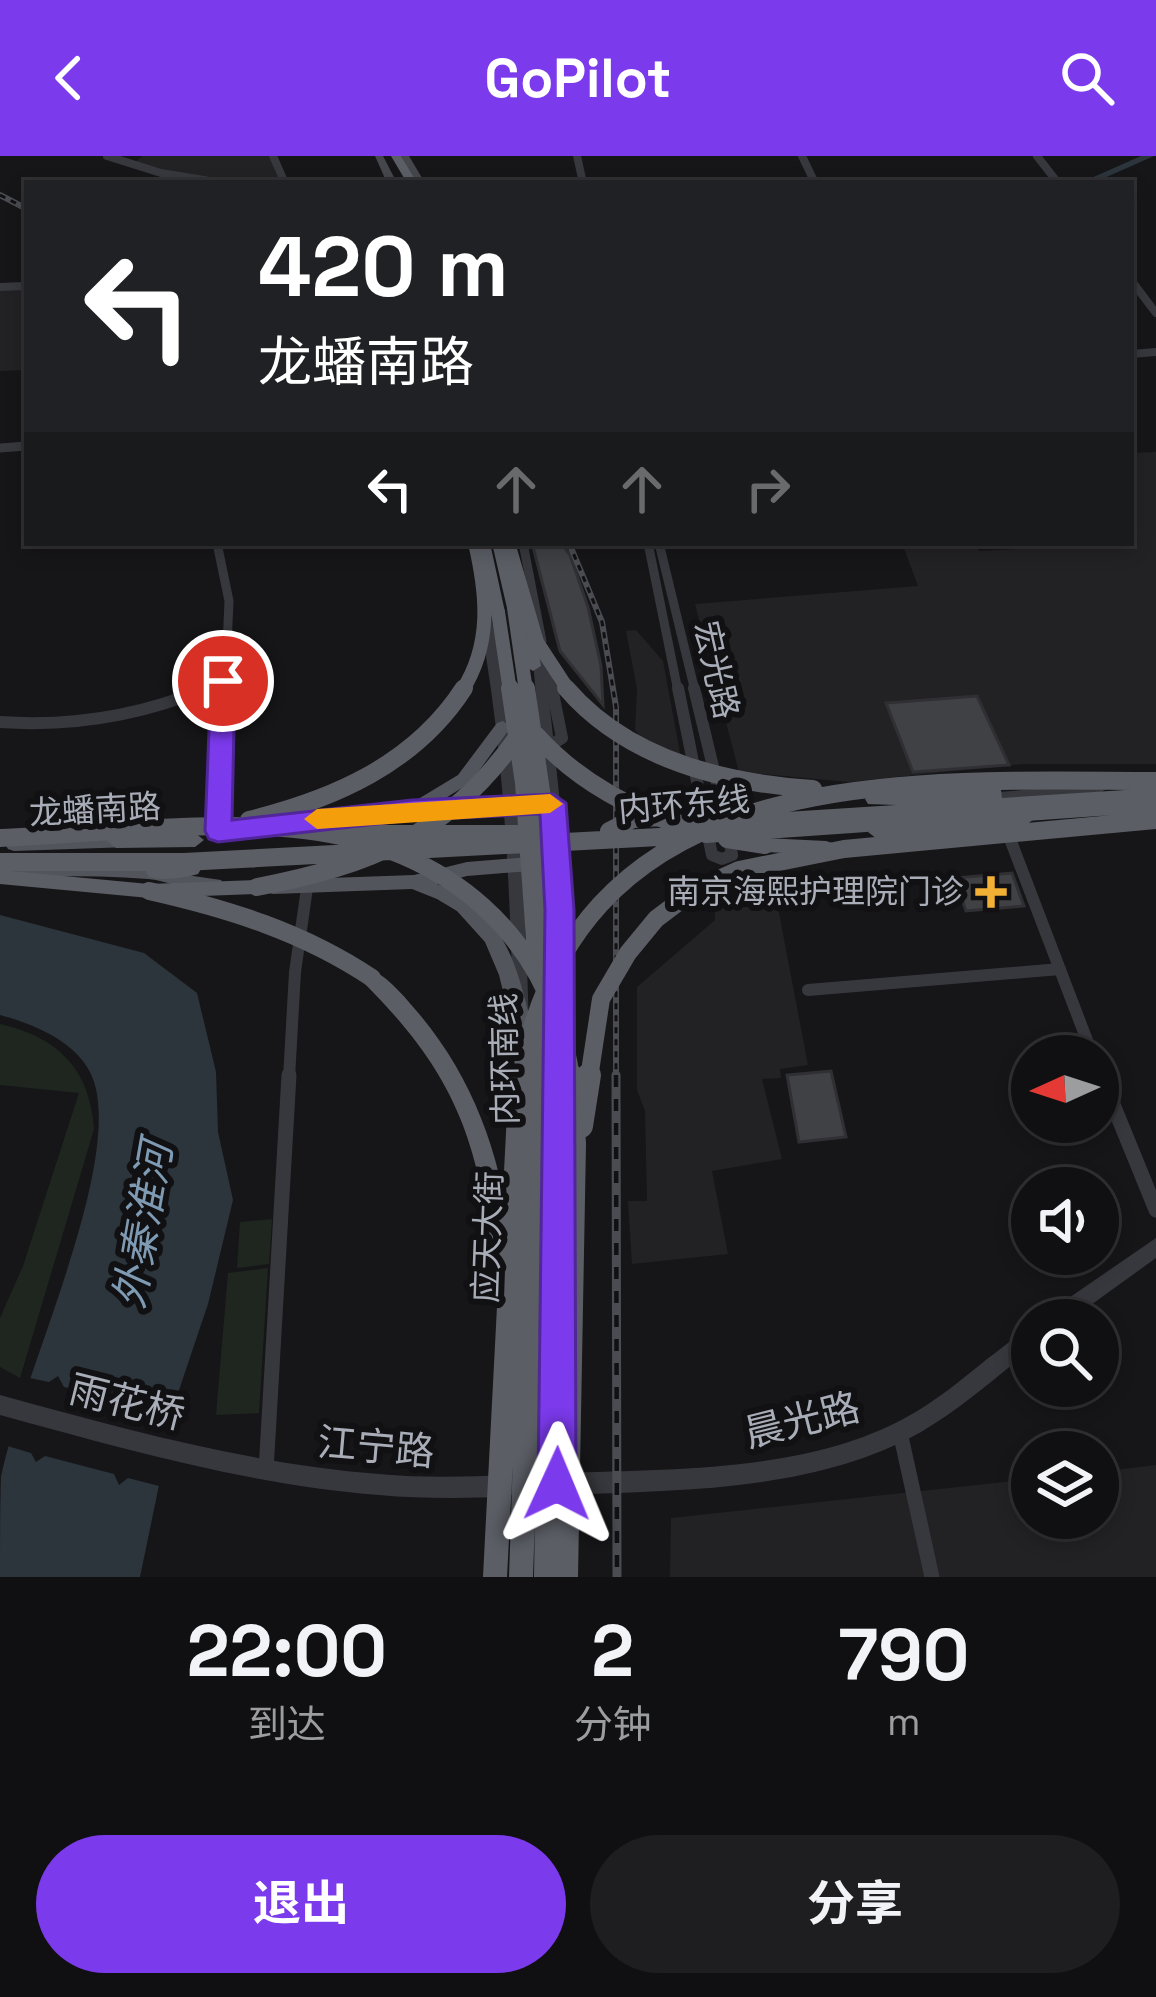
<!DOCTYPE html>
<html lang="zh">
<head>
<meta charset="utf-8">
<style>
  body { margin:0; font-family:"Space Grotesk","Noto Sans SC",sans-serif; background:#1e1e20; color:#f1f3f6; height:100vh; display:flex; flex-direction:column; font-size:45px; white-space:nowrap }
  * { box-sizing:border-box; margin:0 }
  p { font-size:39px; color:#9c9d9f }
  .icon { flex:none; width:66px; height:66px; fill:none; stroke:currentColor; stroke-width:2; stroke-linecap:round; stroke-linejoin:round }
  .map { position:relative; height:1421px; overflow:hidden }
  .sheet { display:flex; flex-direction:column; background:#101012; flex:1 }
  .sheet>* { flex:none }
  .guide { position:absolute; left:24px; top:24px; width:1110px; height:366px; border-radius:0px; box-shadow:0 6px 18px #0003,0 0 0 3px #303032; background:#202124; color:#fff; overflow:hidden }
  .needle { width:78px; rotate:267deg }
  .tools { position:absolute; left:1011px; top:879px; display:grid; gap:24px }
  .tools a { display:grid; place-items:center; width:108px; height:108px; border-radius:50%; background:#101012; box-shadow:0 6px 18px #0003,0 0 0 3px #303032; font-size:60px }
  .pin { position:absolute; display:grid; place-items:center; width:102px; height:102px; color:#fff; margin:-51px; border:6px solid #fff; border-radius:50%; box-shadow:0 3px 12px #0007 }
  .me { position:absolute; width:132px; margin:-66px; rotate:1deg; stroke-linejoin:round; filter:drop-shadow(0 0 9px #0008) }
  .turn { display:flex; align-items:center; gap:42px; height:252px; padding:0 36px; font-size:54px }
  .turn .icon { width:156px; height:156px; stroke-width:2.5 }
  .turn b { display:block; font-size:84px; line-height:102px }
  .lanes { display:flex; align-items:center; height:114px; padding:0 36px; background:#0003; justify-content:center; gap:60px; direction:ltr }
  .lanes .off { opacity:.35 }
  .eta { display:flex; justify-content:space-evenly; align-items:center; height:204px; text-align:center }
  .eta b { font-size:72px; font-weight:700; line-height:84px }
  .primary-button { display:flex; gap:24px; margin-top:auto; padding:24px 36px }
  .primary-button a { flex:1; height:138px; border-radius:72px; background:#7c3aed; color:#fff; font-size:48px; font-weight:700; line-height:138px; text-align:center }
  .primary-button a+a { background:#1e1e20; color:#f1f3f6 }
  header { display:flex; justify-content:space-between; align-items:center; height:156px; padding:0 36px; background:#7c3aed; color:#fff; font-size:54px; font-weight:700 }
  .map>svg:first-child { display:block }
</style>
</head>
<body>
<header><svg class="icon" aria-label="back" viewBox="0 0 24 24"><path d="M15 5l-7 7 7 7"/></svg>GoPilot<svg class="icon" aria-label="search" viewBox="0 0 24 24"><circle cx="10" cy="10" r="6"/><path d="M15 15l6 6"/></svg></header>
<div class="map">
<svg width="1156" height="1421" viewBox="0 0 1156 1421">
  <rect width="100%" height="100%" fill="#161618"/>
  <path fill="#222225" d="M142,0H273L285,27H222L132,9Z
    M27,129V214L0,215V131Z
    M1156,296V608H1024L848,626L739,616L695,448L918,430L902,387H974L979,395L1131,387V297Z
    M636,474L663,505L681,602L646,588L635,574L637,533L626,475Z
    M772,720L808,909L780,913L781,922L762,923L782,1003L712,1015L728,1098L632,1108L628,1045H647L645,955L637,934V831L715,764L714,744Z
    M1156,1309V1421H670L671,1362L1032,1323V1362H1098V1316Z"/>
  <path fill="#1e261f" d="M0,868C58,881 90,913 94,973L20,1222L0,1211V1162L23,1110L79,937L0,929Z
    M272,1063L269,1108L237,1112L240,1066Z
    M268,1112L259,1257L216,1259L228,1117Z"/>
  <path fill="#2c353c" d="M0,759L144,797L197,837L216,916L218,976L233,1044L208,1148L178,1237L140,1421H0C0,1389 0,1352 1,1321C22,1220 116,1026 96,933C87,889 37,869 0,859Z"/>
  <path fill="#161618" d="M58,1220L64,1231L129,1246L139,1240L144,1251L179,1261L163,1331L128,1322L119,1329L114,1318L45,1300L36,1306L31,1297L4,1289L25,1221L49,1226Z"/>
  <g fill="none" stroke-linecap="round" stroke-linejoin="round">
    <path fill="#2c353c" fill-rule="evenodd" d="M1141,0H1154L1093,27H1080Z"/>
  </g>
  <path fill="#404145" stroke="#303034" stroke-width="3" d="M532,387H561L570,399L588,451L601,510L603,549L560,495Z
    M977,540L1009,609L913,616L886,547Z
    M1012,717L1024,750L966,755L955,722Z
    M831,915L846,981L799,986L787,919Z"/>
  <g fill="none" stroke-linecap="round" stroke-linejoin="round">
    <path stroke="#37383d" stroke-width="8" d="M107,0L161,17L222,27
      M273,0L285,27
      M577,0L583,27
      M802,0L815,27
      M1037,0L1058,27
      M1131,124L1156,157
      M0,131L24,130L27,121
      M1131,198L1156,196"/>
    <path stroke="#37383d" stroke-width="9" d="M0,292L27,290
      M217,387L229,445L225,535
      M523,387L542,485
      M648,387L678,535
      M659,387L695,535
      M546,505L552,535
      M200,535L223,525"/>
    <path stroke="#37383d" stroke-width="12" d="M678,532L712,699L722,703L732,699L729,681
      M694,532L723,652
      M0,566C72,571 140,560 207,532
      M548,591L562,582L552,532
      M219,672L225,532
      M1007,675L1093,900
      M808,834L1060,813
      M1098,911L1103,922
      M289,922L295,816L307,732"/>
    <path stroke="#37383d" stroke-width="15" d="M1101,919L1156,1054
      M900,1276L932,1421
      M266,1315L289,919"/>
    <path fill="#37383d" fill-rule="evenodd" d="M485,456L491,460C521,608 526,757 530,908L528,913L522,916L516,913L514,908C511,757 507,608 479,460Z
      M538,491L544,495L560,647L553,652L546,647L532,495Z
      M1099,628L1106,633L1099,638L986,647L979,642L986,637Z
      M1156,1082V1102L1070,1164H1044L1047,1157Z
      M1032,1171V1193C996,1221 961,1253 921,1276C814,1336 681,1334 562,1339L555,1335L551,1328L555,1321L562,1317C672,1313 806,1316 905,1262C935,1246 961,1224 987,1203C1002,1192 1016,1179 1032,1171Z
      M0,1239C124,1273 250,1308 379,1318C422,1322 465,1321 508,1319L515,1323L519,1330L515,1337L508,1341C465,1342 422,1343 379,1339C250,1329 124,1293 0,1259Z"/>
    <path fill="#45474d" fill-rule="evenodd" d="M375,0H383L397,27H387Z
      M401,0H409L425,27H415Z"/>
    <path fill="#53555c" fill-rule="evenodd" d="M503,565L511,571L470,627L439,646L553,640L562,647L568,707L570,870L567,876L560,879L553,876L550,870V711L543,714L467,720L437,728C502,753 516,805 531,867L528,873L521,876L514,873L511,867L499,819L485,786L457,755L437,743L412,733L273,738L267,736L264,731L267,726L273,724L414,719L467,706L543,700L550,702L545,654L412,661L283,674L274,667L283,660L410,648L458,619L497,567Z
      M130,677L139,684L130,691L14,695L8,693L5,688L8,683L14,681Z
      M5,706L155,709L179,718L221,724L224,729L221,734C194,740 173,725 148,723C101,719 52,721 5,720L0,718V708Z"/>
    <path fill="#5b5e65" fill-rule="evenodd" d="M391,0H401L417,27H407Z
      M476,387H490L505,456L503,459L498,461L491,456Z
      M492,387H506L521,452L519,455H509L507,452Z
      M525,457L533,462L541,510L533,515L525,510L517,462Z
      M1156,632V644L736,673L727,666L736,659L896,649L868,648L865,643L874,637L995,633L1001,634L1002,642Z
      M1025,656L1034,663L1025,670L877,683L868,676L877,669Z
      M195,677L204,684L195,691L116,692L107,685L116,678Z
      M765,682L826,685L832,687L835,692L832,697L826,699L765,696L759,694L756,689L759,684Z
      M192,706L198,708L201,713L198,718C184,722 163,725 149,721L146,716L149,711Z
      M0,714L149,728L257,724L263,726L266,731L263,736L257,738L149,742L0,728Z
      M372,814C391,823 406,843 420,859C479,930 504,1011 513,1102L510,1110L502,1113L494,1110L491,1102C479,981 451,914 365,828L362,822L365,816Z"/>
    <g stroke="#4a4c52" stroke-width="6">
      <path id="rail-far1" d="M0,39L27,53
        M569,387L602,466L616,551V922"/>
    </g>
    <g stroke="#4a4c52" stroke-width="9">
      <path id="rail" d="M616,919L617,1421"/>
    </g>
    <use href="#rail-far1" stroke="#111113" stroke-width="3" stroke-dasharray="6" stroke-linecap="butt"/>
    <use href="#rail" stroke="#111113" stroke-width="4.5" stroke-dasharray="12" stroke-linecap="butt"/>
    <path stroke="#5b5e65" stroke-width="14" d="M508,387L537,486L569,535
      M514,452L526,535
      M498,456L510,535
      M462,535C492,488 487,439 475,387"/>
    <path stroke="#5b5e65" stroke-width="18" d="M510,532L524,627L537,811
      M526,532L542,642L552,810
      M566,532C627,603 723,627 813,633
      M536,579C580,628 634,654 695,675
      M249,664C334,643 415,608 464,532
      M609,675L633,663L727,656
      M355,678H537
      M706,678L1156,647
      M0,682C99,678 205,663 304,674C446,691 551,779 571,922
      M727,683L765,689
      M0,706H184L678,680
      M257,731C370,710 451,677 518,580
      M149,735C229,753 303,776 372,822
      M538,874V922
      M520,922C578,601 902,625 1156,625
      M554,922V892
      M589,922L601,843L628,797L656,763L693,735L739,714L844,693L1156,664"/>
    <path stroke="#5b5e65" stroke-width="24" d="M581,970L589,919
      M495,1421L521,919
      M521,1421L538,919
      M546,1421L554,919
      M566,1421L574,988L570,919"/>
  </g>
  <path fill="#7c3aed" stroke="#51269a" stroke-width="3" d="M223,517L235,525L232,664L412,644L553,638L566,647L574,754L576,1328L570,1342L557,1347L543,1342L538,1328L545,754L540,658L412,664L218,686L209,683L205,675L211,525Z"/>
  <path fill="#f59e0b" d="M550,638L563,648L550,657L317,673L304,663L317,653Z"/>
  <path fill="#f2b134" stroke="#111113" stroke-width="4.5" d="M985 718h12v12h12v12h-12v12h-12v-12h-12v-12h12z"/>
  <g text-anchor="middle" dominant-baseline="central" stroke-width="12" stroke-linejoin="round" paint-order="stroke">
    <g font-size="33" fill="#a8adb8" stroke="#111113">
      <text transform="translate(716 514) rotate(77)">宏光路</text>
      <text transform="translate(684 649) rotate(-5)">内环东线</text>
      <text transform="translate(95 654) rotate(-3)">龙蟠南路</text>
      <text transform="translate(505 903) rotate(-91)">内环南线</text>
      <text transform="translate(488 1081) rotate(-88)">应天大街</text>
    </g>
    <g font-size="33" fill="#a8adb8" stroke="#111113" text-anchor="end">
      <text x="964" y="736">南京海熙护理院门诊</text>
    </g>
    <g font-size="39" fill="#a8adb8" stroke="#111113">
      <text transform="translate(127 1246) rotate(14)">雨花桥</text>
      <text transform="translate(802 1264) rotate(-14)">晨光路</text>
      <text transform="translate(376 1291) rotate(5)">江宁路</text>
    </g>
    <g font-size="42" font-style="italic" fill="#7f9bb3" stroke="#111113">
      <text transform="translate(143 1069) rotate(-80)">外秦淮河</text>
    </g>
  </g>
</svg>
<div class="tools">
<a><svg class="needle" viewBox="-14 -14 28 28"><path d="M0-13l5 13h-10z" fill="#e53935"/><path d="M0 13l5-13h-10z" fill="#9c9d9f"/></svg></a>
<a><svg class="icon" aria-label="sound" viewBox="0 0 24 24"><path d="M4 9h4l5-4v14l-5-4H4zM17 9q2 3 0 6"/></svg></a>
<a><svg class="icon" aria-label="search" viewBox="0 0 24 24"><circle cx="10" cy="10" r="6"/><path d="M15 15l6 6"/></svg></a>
<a><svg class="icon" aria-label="layers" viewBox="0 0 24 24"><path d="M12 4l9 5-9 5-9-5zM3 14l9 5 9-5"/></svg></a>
</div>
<div class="pin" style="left:223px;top:525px;background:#d93025"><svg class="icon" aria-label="arrive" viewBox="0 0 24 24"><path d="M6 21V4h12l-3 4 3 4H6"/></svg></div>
<svg class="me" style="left:557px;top:1328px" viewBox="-20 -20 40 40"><path d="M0-17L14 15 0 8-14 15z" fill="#7c3aed" stroke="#fff" stroke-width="4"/></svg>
<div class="guide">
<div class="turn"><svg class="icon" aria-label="left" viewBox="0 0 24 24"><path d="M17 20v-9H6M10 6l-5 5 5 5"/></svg><div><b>420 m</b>龙蟠南路</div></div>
<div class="lanes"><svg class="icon" aria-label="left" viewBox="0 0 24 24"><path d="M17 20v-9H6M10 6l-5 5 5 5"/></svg><svg class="icon off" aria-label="ahead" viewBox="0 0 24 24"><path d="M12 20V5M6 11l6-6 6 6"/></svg><svg class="icon off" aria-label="ahead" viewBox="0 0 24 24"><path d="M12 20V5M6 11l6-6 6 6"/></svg><svg class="icon off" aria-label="right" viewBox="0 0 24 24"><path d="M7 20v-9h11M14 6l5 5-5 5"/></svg></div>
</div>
</div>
<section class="sheet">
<div class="eta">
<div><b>22:00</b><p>到达</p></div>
<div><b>2</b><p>分钟</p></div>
<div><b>790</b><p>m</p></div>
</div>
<div class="primary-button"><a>退出</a><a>分享</a></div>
</section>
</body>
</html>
